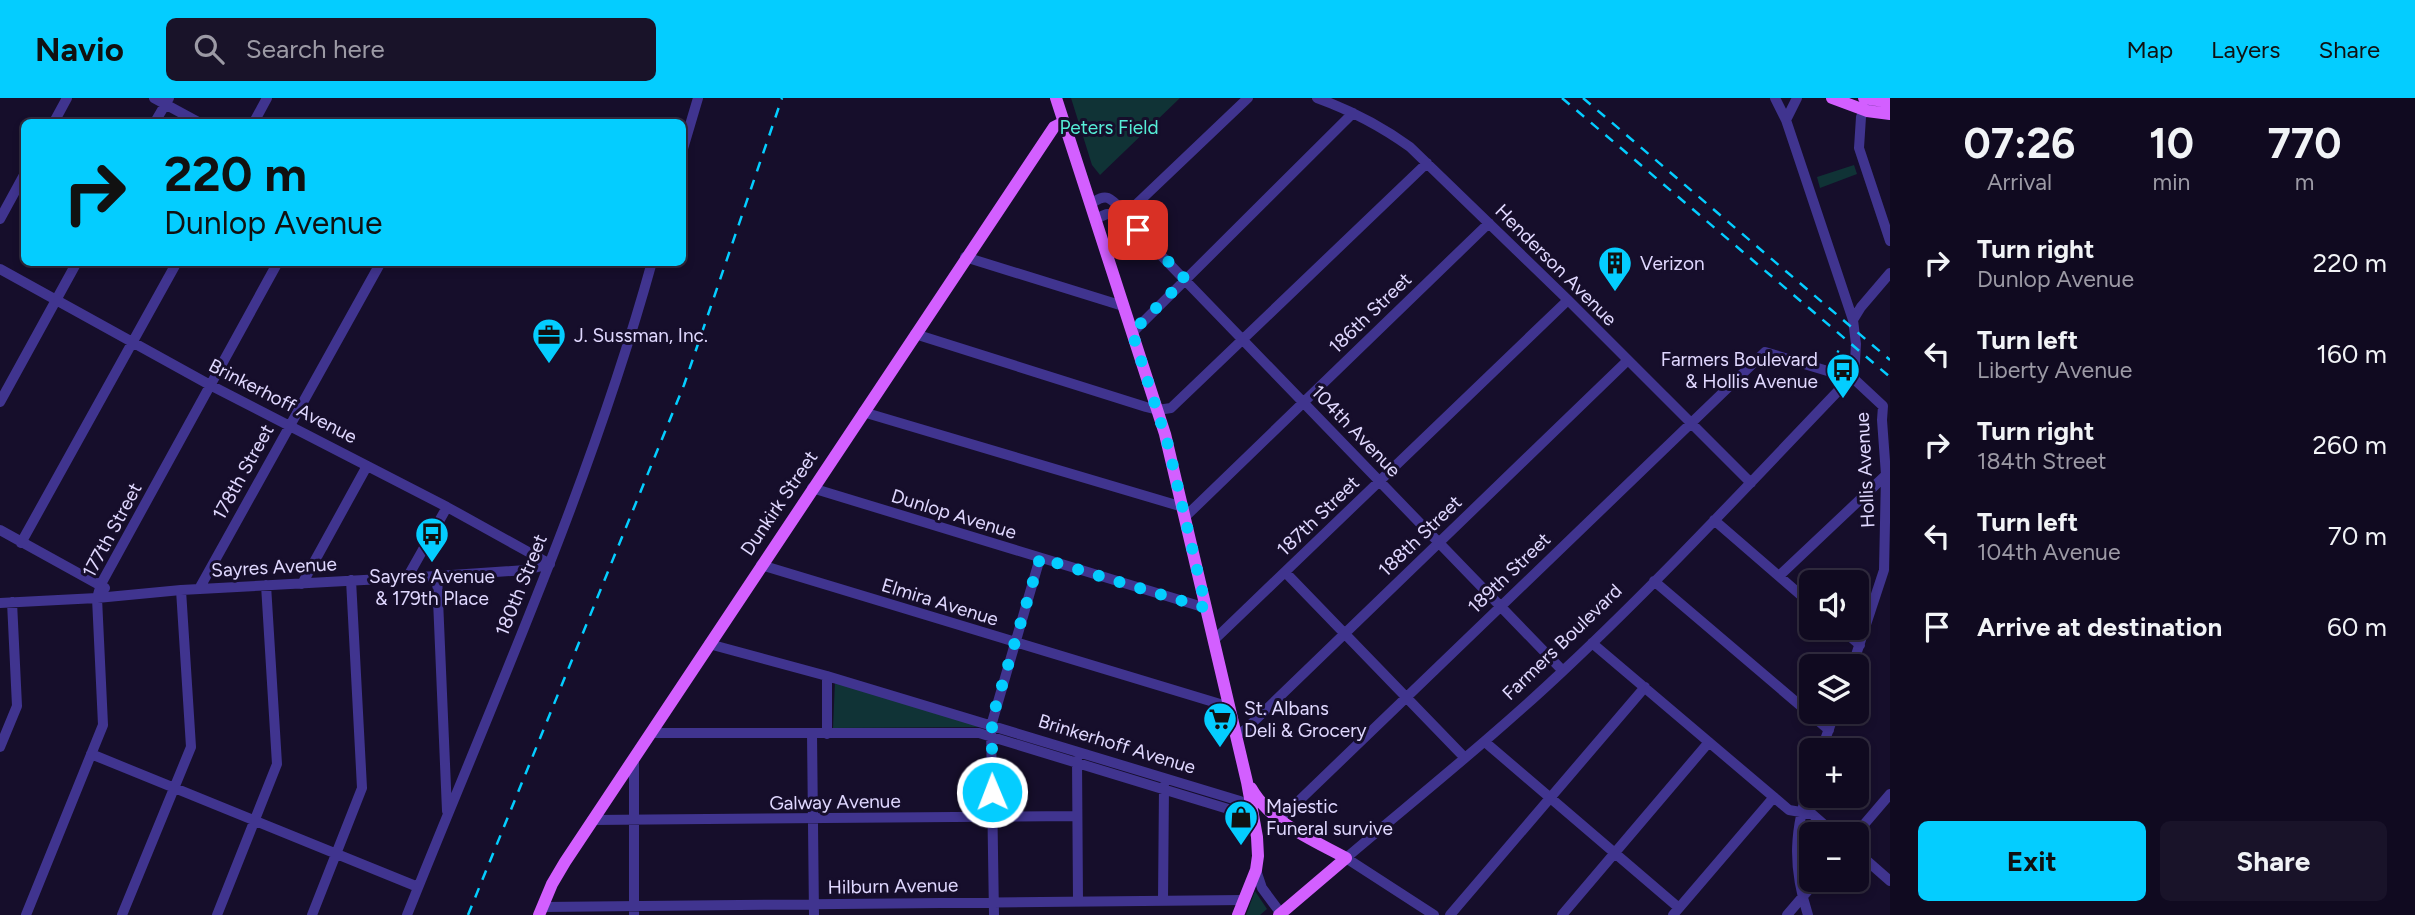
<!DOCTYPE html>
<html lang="en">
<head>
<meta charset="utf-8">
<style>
  body { margin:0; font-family:Figtree,sans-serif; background:#191329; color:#f1f3f6; height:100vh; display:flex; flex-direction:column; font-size:26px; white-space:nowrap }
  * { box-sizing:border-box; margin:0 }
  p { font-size:23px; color:#9c9aa5 }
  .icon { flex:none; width:38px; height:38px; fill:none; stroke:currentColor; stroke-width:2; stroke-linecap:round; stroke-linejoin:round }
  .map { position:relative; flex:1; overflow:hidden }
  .drawer { display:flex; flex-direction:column; background:#100a20; width:525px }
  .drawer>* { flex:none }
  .top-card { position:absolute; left:21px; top:21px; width:665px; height:147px; border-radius:10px; box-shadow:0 4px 10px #0003,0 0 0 2px #302b3e; background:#04cdff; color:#111; overflow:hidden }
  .tools { position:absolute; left:1799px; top:472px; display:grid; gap:14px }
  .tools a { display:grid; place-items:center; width:70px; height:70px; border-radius:10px; background:#100a20; box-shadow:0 4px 10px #0003,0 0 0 2px #302b3e; font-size:35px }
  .pin { position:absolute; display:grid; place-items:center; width:60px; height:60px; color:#fff; margin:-30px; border-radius:14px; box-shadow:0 4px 10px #0006 }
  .me { position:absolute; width:77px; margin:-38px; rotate:359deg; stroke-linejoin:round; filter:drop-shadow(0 0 5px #0008) }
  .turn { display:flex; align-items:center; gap:24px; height:147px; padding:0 28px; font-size:32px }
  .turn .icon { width:91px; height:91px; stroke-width:2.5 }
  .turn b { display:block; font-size:49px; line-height:60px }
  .eta { display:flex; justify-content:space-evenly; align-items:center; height:119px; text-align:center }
  .eta b { font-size:42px; font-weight:700; line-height:49px }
  .cta { display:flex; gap:14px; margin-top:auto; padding:14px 28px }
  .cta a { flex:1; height:80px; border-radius:10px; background:#04cdff; color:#111; font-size:28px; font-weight:700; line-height:80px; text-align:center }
  .cta a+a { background:#191329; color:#f1f3f6 }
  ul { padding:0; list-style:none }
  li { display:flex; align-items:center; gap:21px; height:91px; padding:0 28px }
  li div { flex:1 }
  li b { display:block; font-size:26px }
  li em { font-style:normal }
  header { display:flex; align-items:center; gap:42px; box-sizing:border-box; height:98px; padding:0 35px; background:#04cdff; color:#111 }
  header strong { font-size:33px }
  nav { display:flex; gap:38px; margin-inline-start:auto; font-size:24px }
  .search { width:490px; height:63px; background:#191329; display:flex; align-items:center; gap:18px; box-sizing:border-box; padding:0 24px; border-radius:10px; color:#9c9aa5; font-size:26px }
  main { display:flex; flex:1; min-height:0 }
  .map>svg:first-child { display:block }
</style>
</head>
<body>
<header>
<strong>Navio</strong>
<div class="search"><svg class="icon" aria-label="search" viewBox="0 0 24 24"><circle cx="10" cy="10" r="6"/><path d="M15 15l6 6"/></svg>Search here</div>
<nav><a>Map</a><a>Layers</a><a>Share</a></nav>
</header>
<main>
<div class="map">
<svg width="1890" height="817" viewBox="0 0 1890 817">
  <rect width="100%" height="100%" fill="#160e2b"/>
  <path fill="#103336" d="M1071,0H1180L1100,77L1092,67Z
    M1854,67L1857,76L1820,90L1817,79Z
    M835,583L982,629L833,630Z
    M1809,726L1822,737H1811V775L1807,780V727Z
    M1255,793L1267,811L1260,817H1246Z"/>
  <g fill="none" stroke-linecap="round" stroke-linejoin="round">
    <path stroke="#40348f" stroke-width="10" d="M154,0L198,24
      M1317,0C1350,12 1381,28 1410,49L1568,202L1751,385
      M1775,0L1786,22L1853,222L1856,246L1854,281
      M1867,6L1861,19L1859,50L1890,143
      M1786,22L1797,0
      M54,24L67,0
      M155,24L169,0
      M254,24L267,0
      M682,54L698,0
      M1092,105C1097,102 1102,98 1108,100C1117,103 1143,138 1151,147L1563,573
      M1125,117L1248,0
      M1097,120L1107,116L1125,117
      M0,121L24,77
      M965,159L1123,208
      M0,171L210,287L447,409L550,466
      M1853,222L1861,209L1890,175
      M1132,235L1353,15
      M915,236L1146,309L1158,312L1171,310L1427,65
      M0,304L77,164
      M863,314L1183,409
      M812,390L1206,510
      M1185,419L1489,125
      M1714,422L1811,506
      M0,432L105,490
      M21,445L177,164
      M761,467L1230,609
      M1285,474L1465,660
      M437,478L447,713
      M1779,478L1886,377
      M407,480L447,409
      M1654,483L1829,632
      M302,486L367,368
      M199,491L381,164
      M0,505L97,500L181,492L437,478L526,472L550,466
      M1840,530L1860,547
      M1214,542L1568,202
      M1592,545L1789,712L1812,716L1836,737
      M709,546L827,578L1240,703L1251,711
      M651,635H979L1238,714L1251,711
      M812,635L814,817
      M827,636V578
      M1236,638L1246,631L1627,263
      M1485,644L1679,810
      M0,649L17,608L12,504
      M1821,653L1835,614
      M91,656L418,789
      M1077,662L1078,803
      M592,722L1077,718
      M1279,722L1765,254L1854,281L1883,308L1882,322L1886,377L1884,472L1852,569
      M1855,737L1890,696
      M1857,754L1890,783
      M1256,772L1262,790L1282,817
      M1163,802L1164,688
      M542,809L1244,802
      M26,817L103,627L97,500L101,486L278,164
      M122,817L191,649L181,492
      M217,817L277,666L266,487
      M312,817L362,690L351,482
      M407,817C493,602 590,388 652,164
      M634,817V661
      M994,817L991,628L1040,460
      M1434,817L1346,760C1419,698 1494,638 1564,572C1660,482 1749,386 1840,291L1854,281
      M1450,817L1645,589
      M1562,817L1709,644
      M1673,817L1774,699
      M1787,817L1817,782
      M1808,817C1792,768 1794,731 1811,682"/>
    <path stroke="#d35fff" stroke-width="12" d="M1056,0L1165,336L1247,684L1257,739L1258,758L1256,772L1238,817
      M1832,0L1867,13L1890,16
      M1864,0L1890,4
      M1251,690C1271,725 1311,741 1346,760L1279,817
      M539,817L552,786L565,764L1054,29L1064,24"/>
    <path stroke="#04cdff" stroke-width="2.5" stroke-dasharray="10 9" stroke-linecap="butt" d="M1562,0L1890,279
      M1583,0L1890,262
      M1837,253L1839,254
      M468,817L684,287L782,0"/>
  </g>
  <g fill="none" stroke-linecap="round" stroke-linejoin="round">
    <path stroke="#04cdff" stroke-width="12" stroke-dasharray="0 21.6" d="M992,694V621L1040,460L1206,510L1168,347L1132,234L1185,181L1138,132"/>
  </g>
  <defs>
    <g id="building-pin" transform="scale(1.75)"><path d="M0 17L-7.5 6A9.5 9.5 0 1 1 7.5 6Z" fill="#04cdff" stroke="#160e2b"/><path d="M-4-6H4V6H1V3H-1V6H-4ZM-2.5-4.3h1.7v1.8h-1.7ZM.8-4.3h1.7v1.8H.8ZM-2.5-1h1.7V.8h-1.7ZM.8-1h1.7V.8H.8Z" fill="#111"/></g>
    <g id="office-pin" transform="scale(1.75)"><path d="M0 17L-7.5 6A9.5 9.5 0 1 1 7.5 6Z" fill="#04cdff" stroke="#160e2b"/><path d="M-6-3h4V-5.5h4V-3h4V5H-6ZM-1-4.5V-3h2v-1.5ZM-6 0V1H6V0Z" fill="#111"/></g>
    <g id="bus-pin" transform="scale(1.75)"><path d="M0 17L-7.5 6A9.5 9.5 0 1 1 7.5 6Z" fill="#04cdff" stroke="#160e2b"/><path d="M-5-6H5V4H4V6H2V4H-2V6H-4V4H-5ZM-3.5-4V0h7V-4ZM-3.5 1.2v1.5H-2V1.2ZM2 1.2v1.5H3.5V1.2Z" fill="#111"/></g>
    <g id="supermarket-pin" transform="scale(1.75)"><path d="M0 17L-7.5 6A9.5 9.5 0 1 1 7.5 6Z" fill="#04cdff" stroke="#160e2b"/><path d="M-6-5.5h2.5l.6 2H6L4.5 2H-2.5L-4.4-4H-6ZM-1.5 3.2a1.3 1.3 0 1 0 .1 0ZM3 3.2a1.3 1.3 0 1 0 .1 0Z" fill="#111"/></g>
    <g id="shop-pin" transform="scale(1.75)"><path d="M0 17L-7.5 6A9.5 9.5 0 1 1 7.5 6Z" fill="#04cdff" stroke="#160e2b"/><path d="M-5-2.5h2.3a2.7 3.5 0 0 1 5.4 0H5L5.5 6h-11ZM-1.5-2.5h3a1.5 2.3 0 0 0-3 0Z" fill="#111"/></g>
  </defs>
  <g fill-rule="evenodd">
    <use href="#building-pin" x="1615" y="165"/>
    <use href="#office-pin" x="549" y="237"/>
    <use href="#bus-pin" x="1843" y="272"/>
    <use href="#bus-pin" x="432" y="436"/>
    <use href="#supermarket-pin" x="1220" y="621"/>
    <use href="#shop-pin" x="1241" y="719"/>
  </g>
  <g text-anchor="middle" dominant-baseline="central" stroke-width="6" stroke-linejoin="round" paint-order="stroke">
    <g font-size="19" fill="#56edd6" stroke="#160e2b">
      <text x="1109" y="29">Peters Field</text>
    </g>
    <g font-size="19" fill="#e0d8ff" stroke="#160e2b" text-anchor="start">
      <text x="1640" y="165">Verizon</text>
      <text x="574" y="237">J. Sussman, Inc.</text>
      <text x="1818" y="261" text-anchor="end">Farmers Boulevard<tspan x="1818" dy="22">&amp; Hollis Avenue</tspan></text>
      <text x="432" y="478" text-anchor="middle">Sayres Avenue<tspan x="432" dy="22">&amp; 179th Place</tspan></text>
      <text x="1244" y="610">St. Albans<tspan x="1244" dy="22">Deli &amp; Grocery</tspan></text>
      <text x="1266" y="708">Majestic<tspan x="1266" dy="22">Funeral survive</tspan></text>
    </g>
    <g font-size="19" fill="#e0d8ff" stroke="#160e2b">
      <text transform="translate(1556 167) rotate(45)">Henderson Avenue</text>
      <text transform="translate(1370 215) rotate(-44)">186th Street</text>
      <text transform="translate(283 303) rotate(27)">Brinkerhoff Avenue</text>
      <text transform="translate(1356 333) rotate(46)">104th Avenue</text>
      <text transform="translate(1865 372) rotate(-93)">Hollis Avenue</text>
      <text transform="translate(243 374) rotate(-61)">178th Street</text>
      <text transform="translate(779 405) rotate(-56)">Dunkirk Street</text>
      <text transform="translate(954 416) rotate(17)">Dunlop Avenue</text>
      <text transform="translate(1318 418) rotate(-44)">187th Street</text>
      <text transform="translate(112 432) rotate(-62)">177th Street</text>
      <text transform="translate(1420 438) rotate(-44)">188th Street</text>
      <text transform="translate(274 469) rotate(-3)">Sayres Avenue</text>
      <text transform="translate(1509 475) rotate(-44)">189th Street</text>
      <text transform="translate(521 487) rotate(-68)">180th Street</text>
      <text transform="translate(940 504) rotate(17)">Elmira Avenue</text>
      <text transform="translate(1562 544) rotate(-44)">Farmers Boulevard</text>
      <text transform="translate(1117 646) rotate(17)">Brinkerhoff Avenue</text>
      <text transform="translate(835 704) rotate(-1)">Galway Avenue</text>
      <text transform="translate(893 788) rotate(-1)">Hilburn Avenue</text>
    </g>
  </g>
</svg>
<div class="tools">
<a><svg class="icon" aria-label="sound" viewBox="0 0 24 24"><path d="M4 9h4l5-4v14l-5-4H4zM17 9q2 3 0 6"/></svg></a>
<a><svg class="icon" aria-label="layers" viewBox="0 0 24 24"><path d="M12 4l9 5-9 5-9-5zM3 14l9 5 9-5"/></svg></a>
<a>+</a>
<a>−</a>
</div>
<div class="pin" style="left:1138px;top:132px;background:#d93025"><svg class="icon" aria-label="arrive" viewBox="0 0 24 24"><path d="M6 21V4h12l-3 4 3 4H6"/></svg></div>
<svg class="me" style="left:992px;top:694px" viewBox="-20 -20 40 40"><circle r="17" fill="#04cdff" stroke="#fff" stroke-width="3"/><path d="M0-11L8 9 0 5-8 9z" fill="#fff"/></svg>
<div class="top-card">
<div class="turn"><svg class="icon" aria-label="right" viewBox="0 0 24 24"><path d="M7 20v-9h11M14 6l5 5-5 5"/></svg><div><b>220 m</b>Dunlop Avenue</div></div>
</div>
</div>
<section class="drawer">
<div class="eta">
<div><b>07:26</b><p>Arrival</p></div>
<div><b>10</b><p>min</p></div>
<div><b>770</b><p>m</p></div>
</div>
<ul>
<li><svg class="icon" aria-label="right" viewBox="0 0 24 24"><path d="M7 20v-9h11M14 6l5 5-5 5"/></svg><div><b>Turn right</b><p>Dunlop Avenue</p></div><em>220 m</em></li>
<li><svg class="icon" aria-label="left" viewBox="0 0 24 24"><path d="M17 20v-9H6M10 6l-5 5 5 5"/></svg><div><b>Turn left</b><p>Liberty Avenue</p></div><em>160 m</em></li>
<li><svg class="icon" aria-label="right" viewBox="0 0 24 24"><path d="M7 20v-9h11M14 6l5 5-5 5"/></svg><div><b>Turn right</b><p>184th Street</p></div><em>260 m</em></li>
<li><svg class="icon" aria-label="left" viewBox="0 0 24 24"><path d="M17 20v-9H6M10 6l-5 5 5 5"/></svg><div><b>Turn left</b><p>104th Avenue</p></div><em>70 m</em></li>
<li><svg class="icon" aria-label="arrive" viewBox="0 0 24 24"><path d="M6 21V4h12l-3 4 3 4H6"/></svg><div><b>Arrive at destination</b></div><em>60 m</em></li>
</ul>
<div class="cta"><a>Exit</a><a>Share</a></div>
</section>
</main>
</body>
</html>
